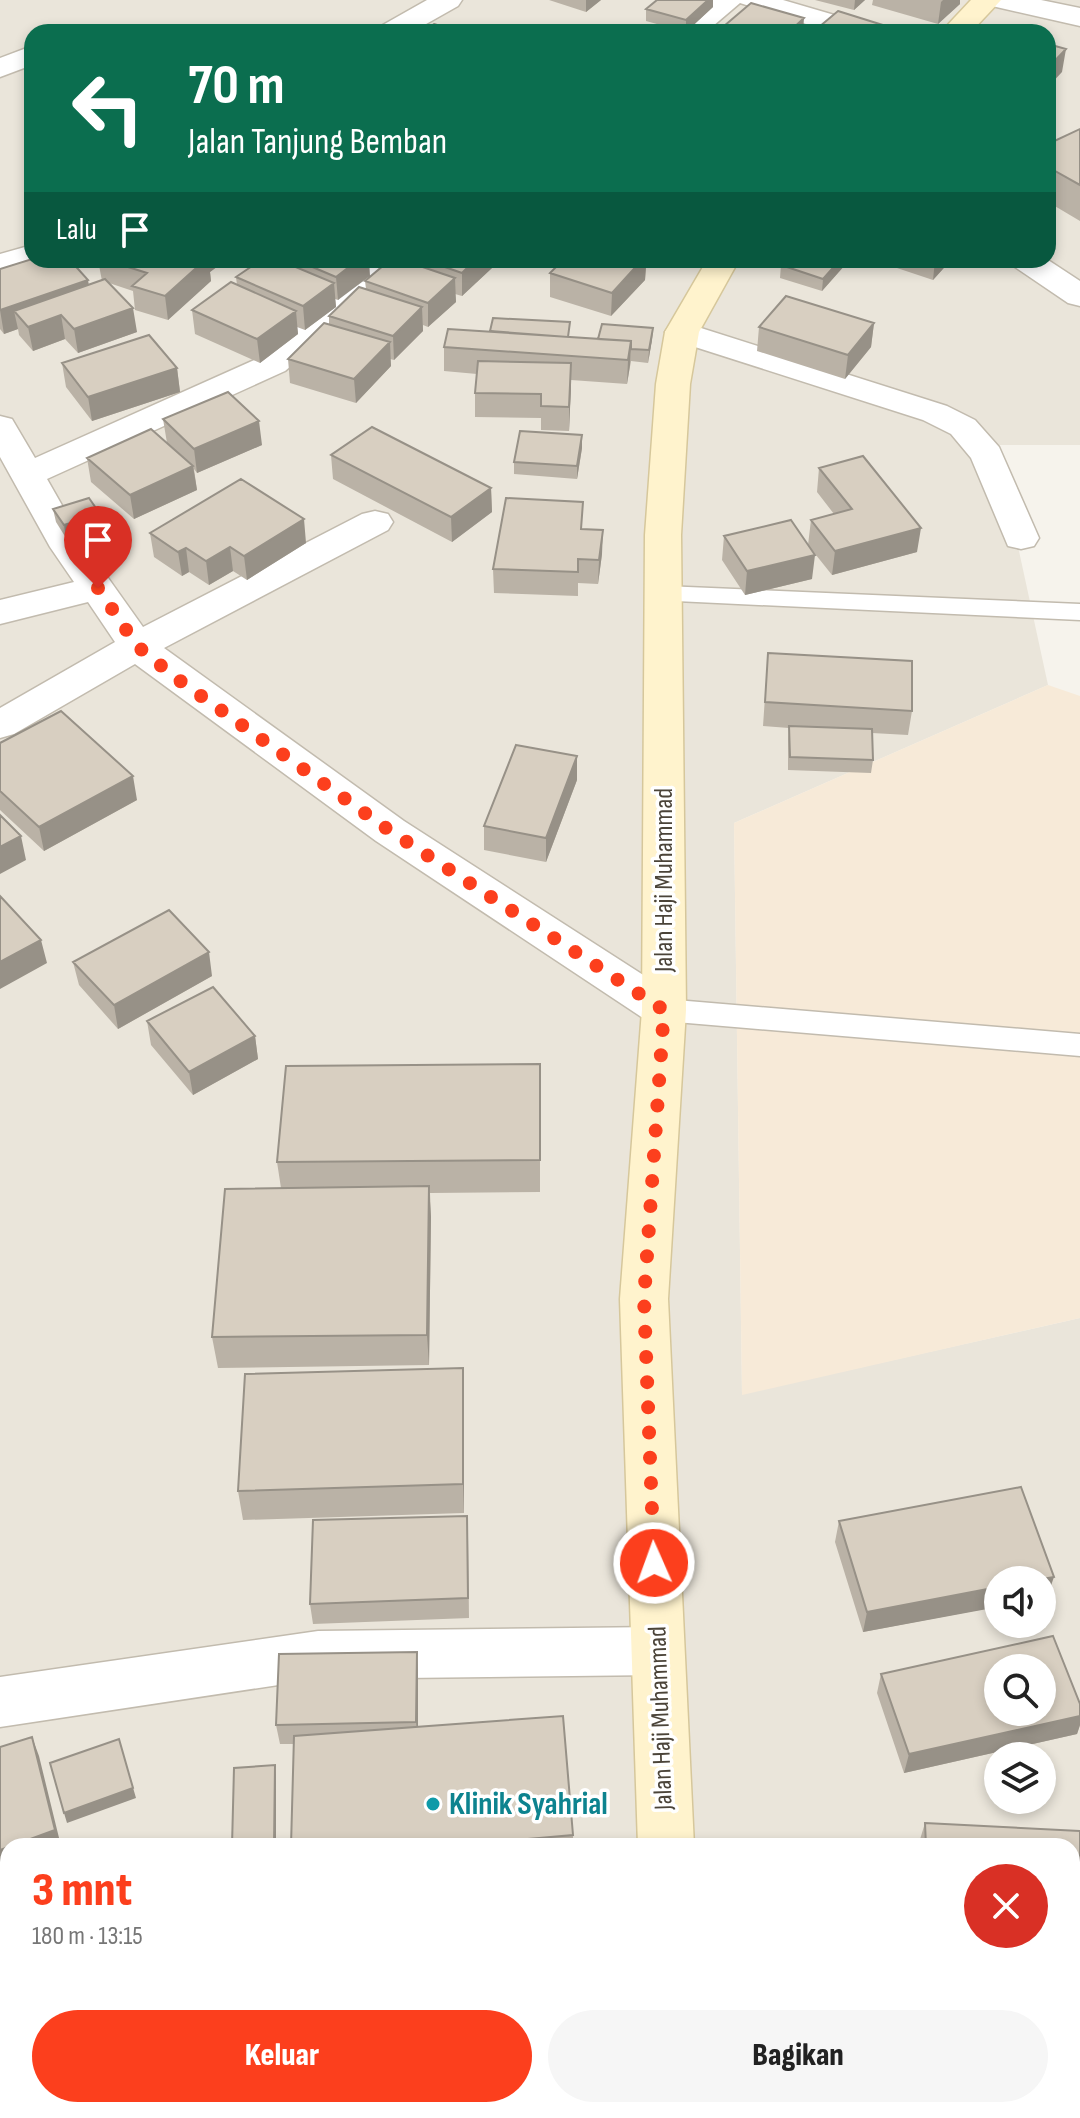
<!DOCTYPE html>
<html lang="id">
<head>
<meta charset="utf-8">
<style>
  body { margin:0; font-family:"Sofia Sans Condensed",sans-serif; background:#f6f6f6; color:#222; height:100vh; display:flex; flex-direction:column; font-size:30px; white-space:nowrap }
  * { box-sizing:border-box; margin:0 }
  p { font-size:26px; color:#767676 }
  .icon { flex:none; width:44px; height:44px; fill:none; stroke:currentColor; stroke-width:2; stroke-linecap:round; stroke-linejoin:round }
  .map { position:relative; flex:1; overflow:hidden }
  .sheet { position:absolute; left:0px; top:1838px; width:1080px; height:280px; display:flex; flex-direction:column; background:#fff; border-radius:24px 24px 0 0; box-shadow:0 4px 12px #0003 }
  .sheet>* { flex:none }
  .banner { position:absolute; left:24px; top:24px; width:1032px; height:244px; border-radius:24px; box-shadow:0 4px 12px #0003; background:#0b6e4f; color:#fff; overflow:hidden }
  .controls { position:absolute; left:984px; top:1566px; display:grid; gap:16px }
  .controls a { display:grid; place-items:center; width:72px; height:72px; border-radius:50%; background:#fff; box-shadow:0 4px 12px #0003; font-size:40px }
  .pin { position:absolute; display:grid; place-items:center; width:68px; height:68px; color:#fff; margin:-82px -34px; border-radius:50% 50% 50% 0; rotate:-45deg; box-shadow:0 0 8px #0007 }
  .pin .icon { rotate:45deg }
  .me { position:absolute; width:88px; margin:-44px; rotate:358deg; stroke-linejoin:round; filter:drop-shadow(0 0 6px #0008) }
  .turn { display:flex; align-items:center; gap:28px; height:168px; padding:0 32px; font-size:36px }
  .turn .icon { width:104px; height:104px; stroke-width:2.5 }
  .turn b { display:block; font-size:56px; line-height:68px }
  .then { display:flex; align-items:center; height:76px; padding:0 32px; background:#0003; gap:16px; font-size:30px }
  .round { display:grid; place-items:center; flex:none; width:84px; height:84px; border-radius:42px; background:#f6f6f6 }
  .summary { display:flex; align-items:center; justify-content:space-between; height:136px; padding:0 32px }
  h1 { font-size:48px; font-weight:800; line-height:60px; color:#fc3f1d }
  .cta { display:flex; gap:16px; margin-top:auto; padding:16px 32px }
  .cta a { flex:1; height:92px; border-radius:48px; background:#fc3f1d; color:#fff; font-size:32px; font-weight:800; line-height:92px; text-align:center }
  .cta a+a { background:#f6f6f6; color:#222 }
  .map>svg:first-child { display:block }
</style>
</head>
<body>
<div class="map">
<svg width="1080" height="2118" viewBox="0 0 1080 2118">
  <rect width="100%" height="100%" fill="#f6f3ec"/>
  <path fill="#eae5da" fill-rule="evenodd" d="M0,0H1080V445H996L1048,685L734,823L742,1394L1080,1318V2118H0ZM32,32H1048V260H32ZM998,1580H1042V1624H998ZM998,1668H1042V1712H998ZM998,1756H1042V1800H998ZM8,1846H1072V2110H8Z"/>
  <path fill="#f7ead8" d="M1048,685L1080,696V1318L742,1395L734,823Z"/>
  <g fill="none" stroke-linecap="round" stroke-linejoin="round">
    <g stroke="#c2bbae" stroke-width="3">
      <path id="lane" d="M664,586L1080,604V620L655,600L651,594L655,588Z
        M664,999L1080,1034V1056L664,1021L654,1018L649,1010L654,1002Z"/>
    </g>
    <g stroke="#c2bbae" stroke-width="3">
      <path id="street" d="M427,0H462L458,6L412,32H377L381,26Z
        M711,0H783L872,26L876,32H831L740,3L706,32H675Z
        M988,0H1041L1080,8V26L992,6Z
        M32,46V65L0,77V58Z
        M32,245V260L43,262L0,274V254Z
        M379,260H415L285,371L47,479L84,544L143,627L362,514L375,511L388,514L393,522L388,530L164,648L404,821L679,998L686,1010L679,1022L664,1026L649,1022L376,841L135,664L14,734L0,738V708L115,642L88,602L0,624V600L74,582L50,547L0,457V416L12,419L35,458L261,357Z
        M1010,260H1048L1080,281V306L1068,303L1015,267Z
        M682,322L947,406L975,420L999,447L1039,538L1034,546L1021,549L1008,546L971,458L951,434L923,420L670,339L665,332L670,325Z
        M658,1627L677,1634L684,1651L677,1668L658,1675L318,1679L0,1727V1677L318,1631Z"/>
    </g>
    <g stroke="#d6c79b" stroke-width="3">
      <path id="secondary" d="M971,0H1001L971,32H941Z
        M707,260H739L699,332L690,384L681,535L686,1010L668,1299L694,1846H638L620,1299L642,1010L645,535L656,384L665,332Z
        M647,2110H707V2118H647Z"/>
    </g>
    <use href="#lane" fill="#fff" fill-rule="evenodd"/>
    <use href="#street" fill="#fff" fill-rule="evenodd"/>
    <use href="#secondary" fill="#fff3cd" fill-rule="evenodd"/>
  </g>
  <path fill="#bab2a6" d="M549,0H601L586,12Z
    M815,0H865L854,10Z
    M873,0H960V4L938,24L872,5Z
    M713,7L686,32L646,21V9Z
    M1080,129V221L1048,202V144Z
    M98,260H226L210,272L211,281L168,320L135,310L133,291L109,283L137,332L78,353L65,339L33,351L19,335L18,329L4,334L0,329V269L89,285L102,281Z
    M261,260H381L374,267L370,265L338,300L335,299L336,307L305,330L297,327L298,334L260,363L195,334L192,310L237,285L236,277Z
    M390,260H492V268L462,296L455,294L456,302L428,327L423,325V331L394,360L390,359L391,366L356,403L290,383L288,359L329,324V316L366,289L365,281Z
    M559,260H652L646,266L645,280L611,316L550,297V273L559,264Z
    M786,260H846L845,265L822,291L780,278L781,265Z
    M892,260H951L933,280L891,266Z
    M874,323L871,347L845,379L757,351L759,327Z
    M653,328L652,340L648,363L631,361L627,384L571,380L569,431L541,430V418L475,417V393L477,374L444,371V347L570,337L598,339Z
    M62,363L177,368L180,392L92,421L66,387Z
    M163,419L262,445L197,473L194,469L197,490L134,519L91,482L87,458L167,443Z
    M582,448L577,479L514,474V462Z
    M331,455L491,488L492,512L452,542L333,479Z
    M819,468L917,552L832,575L808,545L811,520L834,514L817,492Z
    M53,509L102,527L66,538L56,522Z
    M583,529L602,554L598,584L578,583V596L494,593L493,569Z
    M150,533L306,543L247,580L233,571L209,585L189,572L182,576L154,557Z
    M724,536L812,579L745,595L722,560Z
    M768,653L912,711L908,735L872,733L873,760L871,773L788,770V739L789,728L763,726Z
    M0,743L137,800L44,851L0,810Z
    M577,780L546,862L484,850V826Z
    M73,962L212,976L118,1029L79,985Z
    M147,1021L255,1036L258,1059L193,1095L151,1045Z
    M540,1064V1192L430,1193L431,1217L429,1365L218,1368L212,1337L281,1188L277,1162Z
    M464,1399V1513L243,1520L238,1491Z
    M839,1521L1047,1597L863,1632L835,1542Z
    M468,1537L469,1618L313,1624L310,1604Z
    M417,1652L418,1672V1727L573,1835V1846H291L294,1744H280L276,1725Z
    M881,1674L1080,1704V1725L1077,1734L904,1773L877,1693Z
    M925,1823L1080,1831V1950L1072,1949V1846H918Z
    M1072,1954L1080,1955V2102L1072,2101Z"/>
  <path fill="#979187" d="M586,0H601L586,12Z
    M708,0H713V7L686,32V20Z
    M855,0H865L854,10Z
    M943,0H960V4L938,24L941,2Z
    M804,18L803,32H789Z
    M1066,49L1062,72L1048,87V68Z
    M205,260H226L210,272L211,281L168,320L165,296Z
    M358,260H369L370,276L338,300L336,277Z
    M373,260H381L374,267Z
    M475,260H492V268L462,296V273Z
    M638,260H652L646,266L645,280L611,316L612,293Z
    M840,260H846L845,265L822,291L823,279Z
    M935,260H951L933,280Z
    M455,278L456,302L428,327V303Z
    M88,280L92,303L14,311L18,329L4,334L0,310Z
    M334,283L336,307L305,330L303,306Z
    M422,307L423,331L394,360L393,336Z
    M133,308L137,332L78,353L74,329Z
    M296,311L298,334L260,363L257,339Z
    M61,315L65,339L33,351L28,327Z
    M874,323L871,347L845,379L848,355Z
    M653,328L652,340L648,363L649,350Z
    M631,341L630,365L627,384L628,360Z
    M390,342L391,366L356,403L354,379Z
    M571,363V387L569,431V407Z
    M177,368L180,392L92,421L88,397Z
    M259,421L262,445L197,473L194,449Z
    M582,435V448L577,479V466Z
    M193,466L197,490L134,519L130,495Z
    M491,488L492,512L452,542L451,517Z
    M100,514L102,527L66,538L64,525Z
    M304,519L306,543L247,580L244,556Z
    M921,528L917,552L832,575L835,551Z
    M603,530L602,554L598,584L599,560Z
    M230,547L233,571L209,585L206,561Z
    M186,548L189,572L182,576L178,552Z
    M815,555L812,579L745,595L747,571Z
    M577,756V780L546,862V838Z
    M133,776L137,800L44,851L39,827Z
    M21,836L26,860L0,874V847Z
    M41,940L47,963L0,989V962Z
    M209,952L212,976L118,1029L114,1005Z
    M255,1036L258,1059L193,1095L189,1072Z
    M429,1186L431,1217L429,1365L427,1335Z
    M463,1368L464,1399V1513L463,1484Z
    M1054,1577L1047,1597L1042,1598V1580H1036Z
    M998,1587V1607L863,1632L867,1612Z
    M417,1652L418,1672V1741L416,1722Z
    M1080,1716V1725L1077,1734L904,1773L909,1754Z
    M32,1737L39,1756L61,1846H11Z
    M119,1739L136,1798L67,1823L64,1813Z
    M275,1765L276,1775V1846H274Z
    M8,1847V1868L0,1871V1850Z"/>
  <path fill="#d8cfc1" stroke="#979187" stroke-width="2" fill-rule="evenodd" d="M657,0H708L686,20L646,9Z
    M751,3L804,18L789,32H717Z
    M838,11L902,31L901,32H813Z
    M434,24L460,32H423Z
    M1048,44L1066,49L1048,68Z
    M1080,129V185L1048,167V144Z
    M32,259V260H70L88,280L0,310V269Z
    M106,260H205L165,296L132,286L147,273Z
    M261,260H279L334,283L303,306L236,277Z
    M296,260H358L336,277Z
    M390,260H402L455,278L428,303L365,281Z
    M425,260H475L462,273Z
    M563,260H642L612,293L550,273Z
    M786,260H840L823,279L781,265Z
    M105,279L133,308L74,329L61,315L28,327L14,311Z
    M231,282L296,311L257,339L192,310Z
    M359,287L422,307L393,336L329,316Z
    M786,296L874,323L848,355L759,327Z
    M493,318L570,322L568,337L490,331Z
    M324,323L390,342L354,379L288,359Z
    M602,324L653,328L649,350L631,349V341L598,339Z
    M448,329L631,341L628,360L444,347Z
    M149,335L177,368L88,397L62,363Z
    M478,361L571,363L569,407L541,406V394L475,393Z
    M228,392L259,421L194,449L163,419Z
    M372,427L491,488L451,517L331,455Z
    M151,429L193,466L130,495L87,458Z
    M520,431L582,435L577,466L514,462Z
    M863,456L921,528L835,551L811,520L852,509L819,468Z
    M241,479L304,519L244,556L230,547L206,561L186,548L178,552L150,533Z
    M89,498L100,514L64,525L53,509Z
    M506,498L583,502L581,529L603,530L599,560L578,559V572L493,569Z
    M791,520L815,555L747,571L724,536Z
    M768,653L912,661V711L765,702Z
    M61,711L133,776L39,827L0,791V743Z
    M789,726L872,729L873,760L790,757Z
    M516,745L577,756L546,838L484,826Z
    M0,815L21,836L0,847Z
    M0,896L41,940L0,962Z
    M169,910L209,952L114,1005L73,962Z
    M213,987L255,1036L189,1072L147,1021Z
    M540,1064V1160L277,1162L286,1066Z
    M429,1186L427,1335L212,1337L225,1189Z
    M463,1368V1484L238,1491L245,1374Z
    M1021,1487L1054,1577L1036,1580H998V1587L867,1612L839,1521Z
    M467,1516L468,1598L310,1604L313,1520Z
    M1053,1636L1080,1704V1716L909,1754L881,1674ZM998,1668H1042V1712H998Z
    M417,1652L416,1722L276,1725L279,1654Z
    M563,1716L573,1835L446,1846H291L294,1736Z
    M32,1737L55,1830L0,1850V1747Z
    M119,1739L133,1788L64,1813L50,1763Z
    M275,1765L274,1846H232L234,1768Z
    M925,1823L1080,1831V1925H1072V1846H926Z
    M8,1867V1935L0,1892V1869Z
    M1072,1954L1080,1955V2086L1072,2085Z
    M0,1987L8,2009V2110H43L45,2118H0Z
    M85,2110H116L119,2118H69Z
    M169,2110H247L249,2118H170Z
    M261,2110H384L386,2118H263Z"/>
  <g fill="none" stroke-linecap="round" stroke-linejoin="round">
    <path stroke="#fc3f1d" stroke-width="14" stroke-dasharray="0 25.2" d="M98,588L137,646L176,678L390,831L664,1010L644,1299L654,1563"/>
  </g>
  <circle fill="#0f9aa8" stroke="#fff" stroke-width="3" cx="433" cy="1804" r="8"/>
  <g text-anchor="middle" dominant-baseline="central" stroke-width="7" stroke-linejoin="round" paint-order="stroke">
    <g font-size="26" fill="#4b4439" stroke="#fff">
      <text transform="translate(664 880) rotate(-90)">Jalan Haji Muhammad</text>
      <text transform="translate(661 1718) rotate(-92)">Jalan Haji Muhammad</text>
    </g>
    <g font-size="32" font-weight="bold" fill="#0d838f" stroke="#fff" text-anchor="start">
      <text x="449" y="1804">Klinik Syahrial</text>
    </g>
  </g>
</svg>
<div class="controls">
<a><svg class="icon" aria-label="sound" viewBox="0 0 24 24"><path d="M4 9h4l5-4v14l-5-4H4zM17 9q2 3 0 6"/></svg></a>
<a><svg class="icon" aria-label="search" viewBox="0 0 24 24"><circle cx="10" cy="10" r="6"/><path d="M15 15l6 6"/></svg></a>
<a><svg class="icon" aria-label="layers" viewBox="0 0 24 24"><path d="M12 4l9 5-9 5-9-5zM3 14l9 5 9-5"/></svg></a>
</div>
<div class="pin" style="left:98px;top:588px;background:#d93025"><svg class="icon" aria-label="arrive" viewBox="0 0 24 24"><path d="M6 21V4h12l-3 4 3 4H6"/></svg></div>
<svg class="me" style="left:654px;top:1563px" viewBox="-20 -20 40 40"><circle r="17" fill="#fc3f1d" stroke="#fff" stroke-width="3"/><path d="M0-11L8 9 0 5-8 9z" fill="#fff"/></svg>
<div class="banner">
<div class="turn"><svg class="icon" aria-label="left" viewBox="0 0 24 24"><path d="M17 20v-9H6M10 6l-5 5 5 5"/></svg><div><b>70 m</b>Jalan Tanjung Bemban</div></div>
<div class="then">Lalu<svg class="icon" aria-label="arrive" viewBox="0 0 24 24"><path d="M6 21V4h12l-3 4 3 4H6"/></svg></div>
</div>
<section class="sheet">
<div class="summary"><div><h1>3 mnt</h1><p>180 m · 13:15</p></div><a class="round" style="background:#d93025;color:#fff"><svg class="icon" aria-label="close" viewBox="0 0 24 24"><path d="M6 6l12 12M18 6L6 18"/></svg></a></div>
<div class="cta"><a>Keluar</a><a>Bagikan</a></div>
</section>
</div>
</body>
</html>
